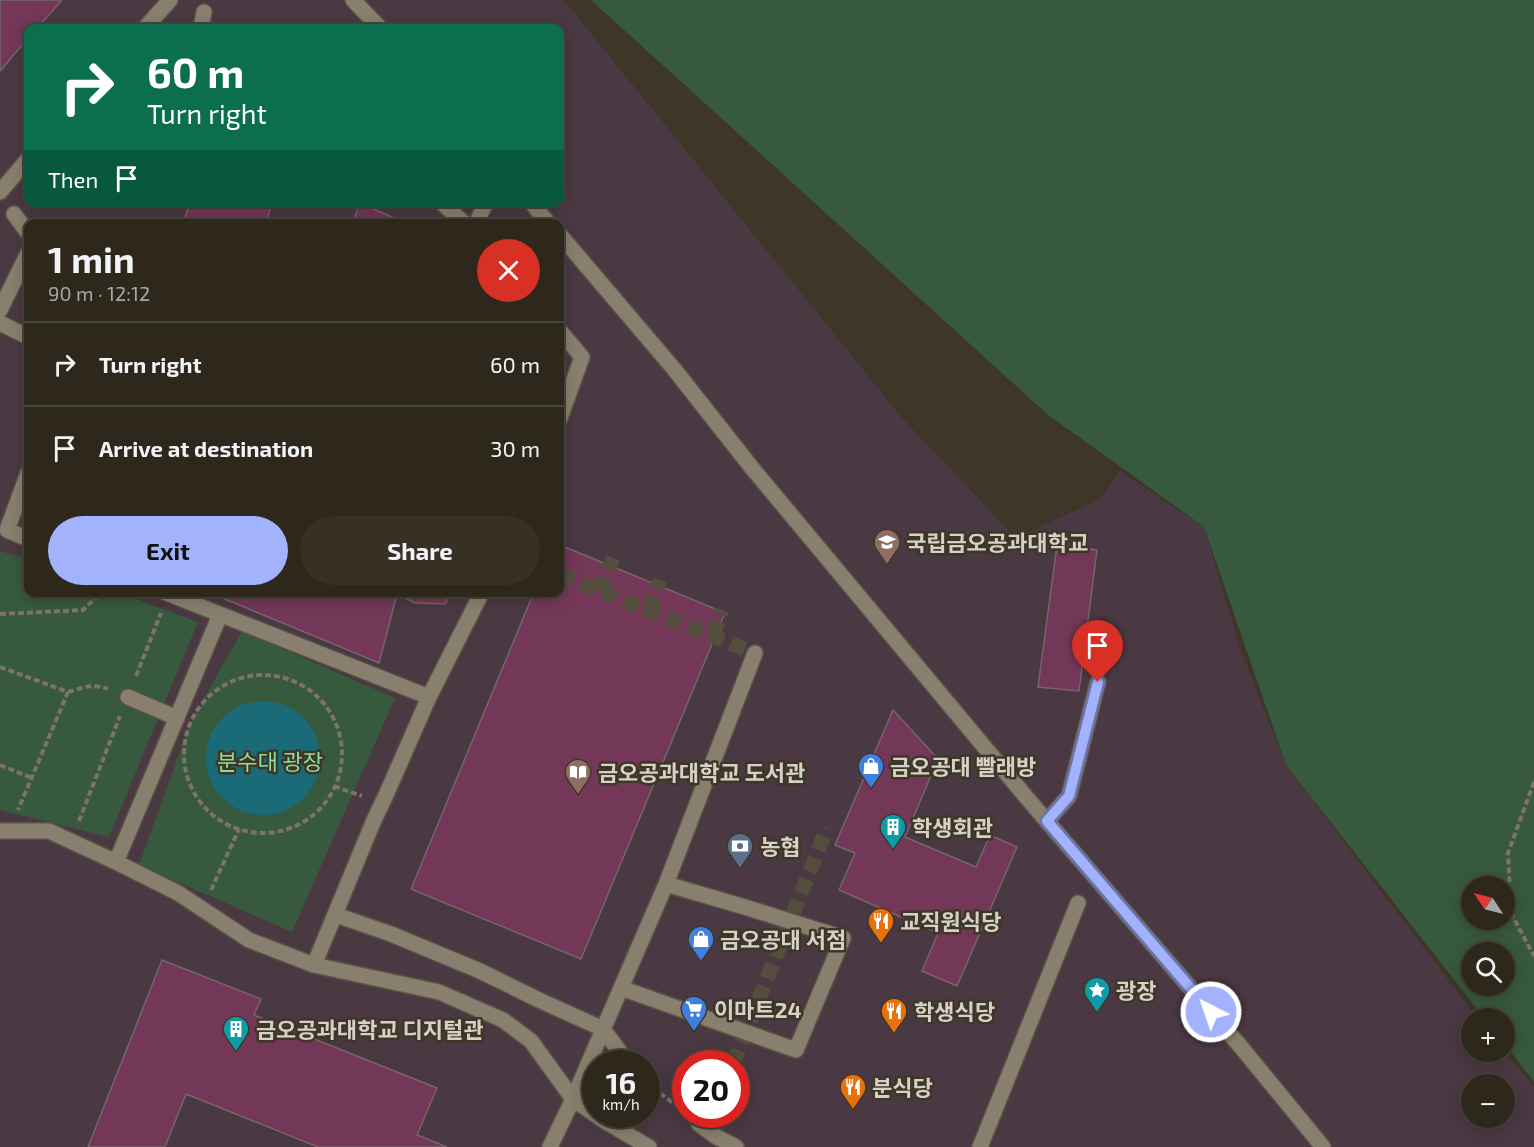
<!DOCTYPE html>
<html lang="en">
<head>
<meta charset="utf-8">
<style>
  body { margin:0; font-family:"Exo 2","Noto Sans KR",sans-serif; background:#363025; color:#f1f3f6; height:100vh; display:flex; flex-direction:column; font-size:22px; white-space:nowrap }
  * { box-sizing:border-box; margin:0 }
  p { font-size:20px; color:#a7a6a3 }
  .icon { flex:none; width:33px; height:33px; fill:none; stroke:currentColor; stroke-width:2; stroke-linecap:round; stroke-linejoin:round }
  .map { position:relative; flex:1; overflow:hidden }
  .drawer { position:absolute; left:24px; top:219px; width:540px; height:378px; display:flex; flex-direction:column; background:#2e281c; border-radius:12px; box-shadow:0 3px 15px #0003,0 0 0 2px #49443b }
  .drawer>* { flex:none }
  .hud { position:absolute; left:24px; top:24px; width:540px; height:183px; border-radius:12px; box-shadow:0 3px 15px #0003,0 0 0 2px #49443b; background:#0b6e4f; color:#fff; overflow:hidden }
  .needle { width:39px; rotate:305deg }
  .fabs { position:absolute; left:1461px; top:876px; display:grid; gap:12px }
  .fabs a { display:grid; place-items:center; width:54px; height:54px; border-radius:50%; background:#2e281c; box-shadow:0 3px 15px #0003,0 0 0 2px #49443b; font-size:30px }
  .speed { position:absolute; left:582px; top:1050px; display:flex; gap:12px; font-size:30px; font-weight:700; text-align:center }
  .speed>* { display:grid; place-content:center; width:78px; height:78px; border-radius:50%; background:#2e281c; box-shadow:0 3px 15px #0003,0 0 0 2px #49443b; line-height:1 }
  .speed small { font-size:15px; font-weight:400 }
  .speed .limit { border:9px solid #d22; background:#fff; color:#111 }
  .pin { position:absolute; display:grid; place-items:center; width:51px; height:51px; color:#fff; margin:-62px -26px; border-radius:50% 50% 50% 0; rotate:-45deg; box-shadow:0 0 6px #0007 }
  .pin .icon { rotate:45deg }
  .me { position:absolute; width:66px; margin:-33px; rotate:319deg; stroke-linejoin:round; filter:drop-shadow(0 0 4px #0008) }
  .turn { display:flex; align-items:center; gap:21px; height:126px; padding:0 24px; font-size:27px }
  .turn .icon { width:78px; height:78px; stroke-width:2.5 }
  .turn b { display:block; font-size:42px; line-height:51px }
  .then { display:flex; align-items:center; height:57px; padding:0 24px; background:#0003; gap:12px; font-size:22px }
  .round { display:grid; place-items:center; flex:none; width:63px; height:63px; border-radius:32px; background:#363025 }
  .head { display:flex; align-items:center; justify-content:space-between; height:102px; padding:0 24px }
  h1 { font-size:36px; font-weight:700; line-height:45px }
  .action { display:flex; gap:12px; margin-top:auto; padding:12px 24px }
  .action a { flex:1; height:69px; border-radius:36px; background:#a3b2fd; color:#111; font-size:24px; font-weight:700; line-height:69px; text-align:center }
  .action a+a { background:#363025; color:#f1f3f6 }
  ul { padding:0; list-style:none }
  li { display:flex; align-items:center; gap:18px; height:84px; padding:0 24px; border-top:2px solid #49443b }
  li div { flex:1 }
  li b { display:block; font-size:22px }
  li em { font-style:normal }
  .map>svg:first-child { display:block }
</style>
</head>
<body>
<div class="map">
<svg width="1534" height="1147" viewBox="0 0 1534 1147">
  <rect width="100%" height="100%" fill="#3e3626"/>
  <path fill="#4a3842" fill-rule="evenodd" d="M0,0H564L904,420L1016,538L1100,499L1120,471L1204,527L1240,648L1286,765L1477,1018H1472V1052H1504L1534,1086V1147H0ZM28,28H560V202H28ZM28,224H560V592H28ZM596,1064H646V1114H596ZM686,1064H736V1114H686ZM1472,1084H1504V1118H1472Z"/>
  <path fill="#37593d" fill-rule="evenodd" d="M591,0H1534V1082L1505,1044L1504,1018H1484L1286,765L1204,527L1047,414ZM1472,886H1504V920H1472ZM1472,952H1504V986H1472Z
    M0,551L28,559V592L120,593L198,622L109,837L0,810Z
    M242,631L395,698L292,932L139,865L190,723Z"/>
  <path fill="#1a6a77" d="M206 758a57 57 0 1 1 114 0a57 57 0 1 1-114 0Z"/>
  <path fill="#733757" stroke="#77646d" stroke-width="1.5" d="M0,0H62L37,28H28V38L0,71Z
    M191,202H263L271,207L265,224H182Z
    M360,203L408,224H352Z
    M560,545L725,613L581,959L411,889L534,592H560Z
    M1057,545L1097,550L1079,691L1038,687Z
    M208,592H452L445,604L415,603L397,594L379,663Z
    M893,710L938,759L905,837L976,867L990,835L1017,847L957,986L922,971L938,933L839,890L855,853L835,845Z
    M162,960L261,999L254,1015L437,1088L417,1135L447,1147H318L186,1094L165,1147H88Z"/>
  <g fill="none" stroke-linecap="round" stroke-linejoin="round">
    <path stroke="#554d3e" stroke-width="15" stroke-dasharray="15 8" stroke-linecap="butt" d="M560,575L755,653
      M599,591L613,558
      M649,611L660,580
      M713,636L722,610
      M733,1064L827,828
      M715,1136L720,1114"/>
    <g stroke="#5a5346" stroke-width="18">
      <path id="minor" d="M353,0L380,28
        M145,28L170,0
        M201,28L204,12
        M0,192L28,159
        M441,202L465,224
        M531,202L549,224
        M14,214L28,233
        M476,224L486,202
        M560,235L674,369L752,468L1027,798L1241,1047L1323,1147
        M0,310L28,253
        M0,323L28,337
        M560,331L582,357L560,418
        M28,473L7,530L28,539
        M164,592L429,697
        M128,697L177,718
        M1047,821L1069,796L1098,682
        M0,831H49L116,862L178,893L249,940L314,965L439,992L503,1020L531,1041L573,1099L606,1122L649,1147
        M116,862L220,615
        M336,915L391,934L480,971L541,1001L603,1029L629,1064
        M314,965L374,820L386,795L429,697L482,592
        M621,988L796,1050L843,938L748,908L666,884
        M699,1124L715,1136L736,1147
        M550,1147L573,1099L666,884L755,653
        M980,1147L1078,903"/>
    </g>
    <path stroke="#7b7467" stroke-width="4" stroke-dasharray="6 3" stroke-linecap="butt" d="M0,614L83,610L102,592
      M0,667L68,692L18,810
      M184 754a79 79 0 1 1 158 0a79 79 0 1 1-158 0Z
      M136,676L161,613
      M68,692C81,688 94,683 108,689
      M0,765L32,778
      M1534,782L1508,853L1511,913L1534,956
      M334,786L362,796
      M79,821L120,716
      M211,890L239,829
      M646,1082L683,1111"/>
    <use href="#minor" stroke="#897f6e" stroke-width="15"/>
  </g>
  <g fill="none" stroke-linecap="round" stroke-linejoin="round">
    <g stroke="#6a74a4" stroke-width="15">
      <path id="route" d="M1098,682L1069,796L1047,821L1211,1012"/>
    </g>
    <use href="#route" stroke="#a3b2fd" stroke-width="10"/>
  </g>
  <defs>
    <g id="university-pin" transform="scale(1.35)"><path d="M0 17L-7.5 6A9.5 9.5 0 1 1 7.5 6Z" fill="#8d6e63" stroke="#3e3626"/><path d="M0-5L7-2L0 1L-7-2ZM-4 1L0 2.5L4 1V4Q0 6-4 4Z" fill="#fff"/></g>
    <g id="shop-pin" transform="scale(1.35)"><path d="M0 17L-7.5 6A9.5 9.5 0 1 1 7.5 6Z" fill="#3f7fe0" stroke="#3e3626"/><path d="M-5-2.5h2.3a2.7 3.5 0 0 1 5.4 0H5L5.5 6h-11ZM-1.5-2.5h3a1.5 2.3 0 0 0-3 0Z" fill="#fff"/></g>
    <g id="library-pin" transform="scale(1.35)"><path d="M0 17L-7.5 6A9.5 9.5 0 1 1 7.5 6Z" fill="#8d6e63" stroke="#3e3626"/><path d="M-6-4Q-3-5.5-.7-3.5V5Q-3 3-6 4ZM6-4Q3-5.5 .7-3.5V5Q3 3 6 4Z" fill="#fff"/></g>
    <g id="building-pin" transform="scale(1.35)"><path d="M0 17L-7.5 6A9.5 9.5 0 1 1 7.5 6Z" fill="#0f9aa8" stroke="#3e3626"/><path d="M-4-6H4V6H1V3H-1V6H-4ZM-2.5-4.3h1.7v1.8h-1.7ZM.8-4.3h1.7v1.8H.8ZM-2.5-1h1.7V.8h-1.7ZM.8-1h1.7V.8H.8Z" fill="#fff"/></g>
    <g id="bank-pin" transform="scale(1.35)"><path d="M0 17L-7.5 6A9.5 9.5 0 1 1 7.5 6Z" fill="#5c6f8a" stroke="#3e3626"/><path d="M-6-4H6V4H-6ZM0-2.3a2.3 2.3 0 1 0 0 4.6a2.3 2.3 0 1 0 0-4.6Z" fill="#fff"/></g>
    <g id="restaurant-pin" transform="scale(1.35)"><path d="M0 17L-7.5 6A9.5 9.5 0 1 1 7.5 6Z" fill="#e8710a" stroke="#3e3626"/><path d="M-5-6h1v4h1v-4h1v4h1v-4h1v5L-1.5 .5V6h-2V.5L-5-1ZM5-6V6H3V1.5H1.5Q1.5-4 5-6Z" fill="#fff"/></g>
    <g id="sight-pin" transform="scale(1.35)"><path d="M0 17L-7.5 6A9.5 9.5 0 1 1 7.5 6Z" fill="#0f9aa8" stroke="#3e3626"/><path d="M0-6L1.8-2.2L6-1.7L2.9 1.2L3.7 5.4L0 3.3L-3.7 5.4L-2.9 1.2L-6-1.7L-1.8-2.2Z" fill="#fff"/></g>
    <g id="supermarket-pin" transform="scale(1.35)"><path d="M0 17L-7.5 6A9.5 9.5 0 1 1 7.5 6Z" fill="#3f7fe0" stroke="#3e3626"/><path d="M-6-5.5h2.5l.6 2H6L4.5 2H-2.5L-4.4-4H-6ZM-1.5 3.2a1.3 1.3 0 1 0 .1 0ZM3 3.2a1.3 1.3 0 1 0 .1 0Z" fill="#fff"/></g>
  </defs>
  <g fill-rule="evenodd">
    <use href="#university-pin" x="887" y="542"/>
    <use href="#shop-pin" x="871" y="766"/>
    <use href="#library-pin" x="578" y="772"/>
    <use href="#building-pin" x="893" y="827"/>
    <use href="#bank-pin" x="740" y="846"/>
    <use href="#restaurant-pin" x="881" y="921"/>
    <use href="#shop-pin" x="701" y="939"/>
    <use href="#sight-pin" x="1097" y="990"/>
    <use href="#supermarket-pin" x="694" y="1009"/>
    <use href="#restaurant-pin" x="894" y="1011"/>
    <use href="#building-pin" x="236" y="1029"/>
    <use href="#restaurant-pin" x="853" y="1087"/>
  </g>
  <g text-anchor="middle" dominant-baseline="central" stroke-width="5" stroke-linejoin="round" paint-order="stroke">
    <g font-size="22" font-weight="bold" fill="#d6d1c8" stroke="#3e3626" text-anchor="start">
      <text x="906" y="542">국립금오공과대학교</text>
      <text x="890" y="766">금오공대 빨래방</text>
      <text x="598" y="772">금오공과대학교 도서관</text>
      <text x="912" y="827">학생회관</text>
      <text x="760" y="846">농협</text>
      <text x="900" y="921">교직원식당</text>
      <text x="720" y="939">금오공대 서점</text>
      <text x="1116" y="990">광장</text>
      <text x="714" y="1009">이마트24</text>
      <text x="914" y="1011">학생식당</text>
      <text x="256" y="1029">금오공과대학교 디지털관</text>
      <text x="872" y="1087">분식당</text>
    </g>
    <g font-size="22" fill="#8cde9a" stroke="#3e3626">
      <text x="270" y="761">분수대 광장</text>
    </g>
  </g>
</svg>
<div class="fabs">
<a><svg class="needle" viewBox="-14 -14 28 28"><path d="M0-13l5 13h-10z" fill="#e53935"/><path d="M0 13l5-13h-10z" fill="#a7a6a3"/></svg></a>
<a><svg class="icon" aria-label="search" viewBox="0 0 24 24"><circle cx="10" cy="10" r="6"/><path d="M15 15l6 6"/></svg></a>
<a>+</a>
<a>−</a>
</div>
<div class="speed"><div>16<small>km/h</small></div><div class="limit">20</div></div>
<div class="pin" style="left:1098px;top:682px;background:#d93025"><svg class="icon" aria-label="arrive" viewBox="0 0 24 24"><path d="M6 21V4h12l-3 4 3 4H6"/></svg></div>
<svg class="me" style="left:1211px;top:1012px" viewBox="-20 -20 40 40"><circle r="17" fill="#a3b2fd" stroke="#fff" stroke-width="3"/><path d="M0-11L8 9 0 5-8 9z" fill="#fff"/></svg>
<div class="hud">
<div class="turn"><svg class="icon" aria-label="right" viewBox="0 0 24 24"><path d="M7 20v-9h11M14 6l5 5-5 5"/></svg><div><b>60 m</b>Turn right</div></div>
<div class="then">Then<svg class="icon" aria-label="arrive" viewBox="0 0 24 24"><path d="M6 21V4h12l-3 4 3 4H6"/></svg></div>
</div>
<section class="drawer">
<div class="head"><div><h1>1 min</h1><p>90 m · 12:12</p></div><a class="round" style="background:#d93025;color:#fff"><svg class="icon" aria-label="close" viewBox="0 0 24 24"><path d="M6 6l12 12M18 6L6 18"/></svg></a></div>
<ul>
<li><svg class="icon" aria-label="right" viewBox="0 0 24 24"><path d="M7 20v-9h11M14 6l5 5-5 5"/></svg><div><b>Turn right</b></div><em>60 m</em></li>
<li><svg class="icon" aria-label="arrive" viewBox="0 0 24 24"><path d="M6 21V4h12l-3 4 3 4H6"/></svg><div><b>Arrive at destination</b></div><em>30 m</em></li>
</ul>
<div class="action"><a>Exit</a><a>Share</a></div>
</section>
</div>
</body>
</html>
